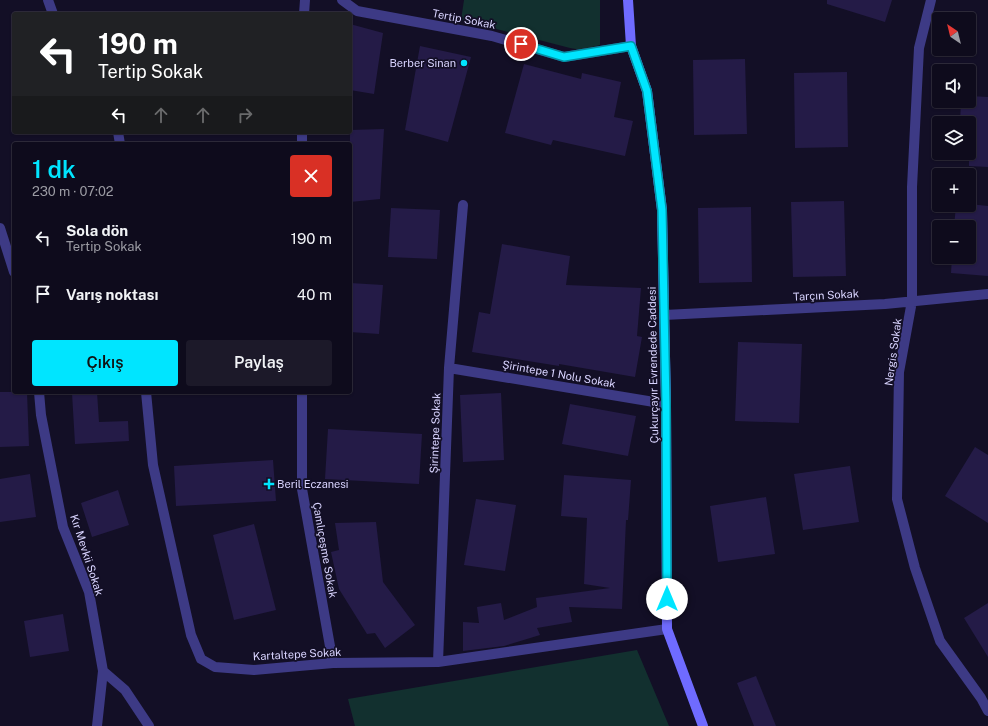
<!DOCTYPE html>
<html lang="tr">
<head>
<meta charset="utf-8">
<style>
  body { margin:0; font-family:"Public Sans",sans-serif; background:#1c1929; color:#f1f3f6; height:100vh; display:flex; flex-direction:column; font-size:15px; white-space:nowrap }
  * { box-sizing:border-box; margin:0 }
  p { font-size:13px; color:#9b9ba3 }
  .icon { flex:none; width:22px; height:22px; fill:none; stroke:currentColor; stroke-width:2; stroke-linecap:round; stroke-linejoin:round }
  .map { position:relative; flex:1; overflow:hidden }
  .details { position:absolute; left:12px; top:142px; width:340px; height:252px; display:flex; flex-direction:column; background:#0e0b1c; border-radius:4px; box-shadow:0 1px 3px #0004,0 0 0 1px #2e2b3b }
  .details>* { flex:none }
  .top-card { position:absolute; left:12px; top:12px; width:340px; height:122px; border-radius:4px; box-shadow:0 1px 3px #0004,0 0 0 1px #2e2b3b; background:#202124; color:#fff; overflow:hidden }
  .needle { width:26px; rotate:325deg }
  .tools { position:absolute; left:932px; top:12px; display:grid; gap:8px }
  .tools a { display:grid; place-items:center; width:44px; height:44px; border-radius:4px; background:#0e0b1c; box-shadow:0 1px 3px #0004,0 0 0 1px #2e2b3b; font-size:20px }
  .pin { position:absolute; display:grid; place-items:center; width:34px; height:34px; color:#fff; margin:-17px; border:2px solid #fff; border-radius:50%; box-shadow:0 1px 4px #0007 }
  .me { position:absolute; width:44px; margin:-22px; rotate:0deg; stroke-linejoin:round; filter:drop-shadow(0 0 3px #0008) }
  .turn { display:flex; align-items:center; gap:14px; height:84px; padding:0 20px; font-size:18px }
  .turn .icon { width:52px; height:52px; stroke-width:2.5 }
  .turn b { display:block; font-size:28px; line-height:34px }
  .lanes { display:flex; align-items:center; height:38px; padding:0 20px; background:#0003; justify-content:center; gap:20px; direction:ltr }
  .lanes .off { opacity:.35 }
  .round { display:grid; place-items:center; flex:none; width:42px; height:42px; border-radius:4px; background:#1c1929 }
  .summary { display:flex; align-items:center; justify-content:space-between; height:68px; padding:0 20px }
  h1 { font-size:24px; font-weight:600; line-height:30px; color:#00e5ff }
  .cta { display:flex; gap:8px; margin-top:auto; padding:8px 20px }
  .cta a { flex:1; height:46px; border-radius:4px; background:#00e5ff; color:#111; font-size:16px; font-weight:600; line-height:46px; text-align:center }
  .cta a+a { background:#1c1929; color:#f1f3f6 }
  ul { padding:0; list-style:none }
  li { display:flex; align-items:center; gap:12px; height:56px; padding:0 20px }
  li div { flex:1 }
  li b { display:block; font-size:15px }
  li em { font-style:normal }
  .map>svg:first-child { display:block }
</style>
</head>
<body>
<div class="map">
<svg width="988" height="726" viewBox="0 0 988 726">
  <rect width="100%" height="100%" fill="#130f26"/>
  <path fill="#12302f" d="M464,0H600V45L581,50L570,48L461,20Z
    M637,650L669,726H355L348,699Z"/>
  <path fill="#241b47" d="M827,0H892L885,22L827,4Z
    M350,24L383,33L374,94L350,90Z
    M420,46L471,57L448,142L405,130Z
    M745,59L747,134L694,135L693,60Z
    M524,64L581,79L582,73L621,82L614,117L633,121L625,156L553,140L551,145L505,133Z
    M847,72L848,147L795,148L794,73Z
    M969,96L988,97V167L969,166V123H960L961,101H969Z
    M384,129L380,199L350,202V130Z
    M844,201L846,276L793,277L791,202Z
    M969,204L988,206V276L951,273L952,257H969V227H954L956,205Z
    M751,207L752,282L699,283L698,208Z
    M391,208L440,210L437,259L388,257Z
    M502,244L570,256L566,285L641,288L637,336L642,337L635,377L559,364V366L472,352L479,312L490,314Z
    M350,283L383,285L379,334L350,332Z
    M738,342L802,344L799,423L735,421Z
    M0,392H27L29,446L0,447Z
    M97,392L99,422L128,421L129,441L75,444L72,393Z
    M501,393L504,460L463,462L460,395Z
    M570,404L636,416L628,456L562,444Z
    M328,429L422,434L419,484L325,479Z
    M975,447L988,455V523L945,496Z
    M273,460L276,501L176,506L174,466Z
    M850,466L859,522L803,530L794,474Z
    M30,474L36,517L0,522V479Z
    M564,475L631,480L628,520H626L622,609L569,607L572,622L537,628L540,635L504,646L463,651V622L479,623L477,607L501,603L504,620L537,607L536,598L610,588L584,584L587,518L561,516Z
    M118,490L129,525L92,537L81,503Z
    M766,497L775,554L718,562L710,506Z
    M476,499L516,505L505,571L464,565Z
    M376,522L383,582L415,625L385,648L375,633L367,634L339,589L331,552L339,550L335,523Z
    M254,524L276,610L234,620L213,535Z
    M988,603V657L964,618Z
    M63,614L69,651L30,657L24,621Z
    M756,676L776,726H754L737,683Z"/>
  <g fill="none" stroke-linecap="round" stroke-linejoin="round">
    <path stroke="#3d3a85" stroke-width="10" d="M48,0L53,14
      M342,0L357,11L492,36L564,57L631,46
      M931,0L919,48L912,187V301L899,372L897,499L915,568L940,641L981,698L988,711
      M304,14L305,0
      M118,132L120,144
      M302,144V132
      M0,228L14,272
      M664,315L885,304L988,294
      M449,368L666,404
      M39,392L41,415L63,527L89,592L103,671L97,726
      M146,392L153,465L191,635L201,659L215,667L254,670L333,663L438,662L667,629
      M302,392V489L333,663
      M438,662L449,368L463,205
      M103,671L125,690L149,726"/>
    <path stroke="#6f6bff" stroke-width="10" d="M628,0L631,46L647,91L662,210L666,404L667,629L703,726"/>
  </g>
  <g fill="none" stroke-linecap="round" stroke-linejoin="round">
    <g stroke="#0095a6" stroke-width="10">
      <path id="route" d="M521,44L564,57L631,46L647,91L662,210L666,404L667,599"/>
    </g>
    <use href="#route" stroke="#00e5ff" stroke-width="7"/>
  </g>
  <g fill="#00e5ff" stroke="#130f26" stroke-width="1.5">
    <circle cx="464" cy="63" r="4"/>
    <path d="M267 478h4v4h4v4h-4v4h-4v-4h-4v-4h4z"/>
  </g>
  <g text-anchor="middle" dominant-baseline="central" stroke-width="3.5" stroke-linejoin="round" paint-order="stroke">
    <g font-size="11" fill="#d9d4ff" stroke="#130f26">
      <text transform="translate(464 19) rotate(11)">Tertip Sokak</text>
      <text transform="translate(826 295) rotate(-3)">Tarçın Sokak</text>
      <text transform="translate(893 352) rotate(-82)">Nergis Sokak</text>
      <text transform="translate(653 365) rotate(-91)">Çukurçayır Evrendede Caddesi</text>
      <text transform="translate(559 374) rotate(10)">Şirintepe 1 Nolu Sokak</text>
      <text transform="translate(435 433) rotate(-88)">Şirintepe Sokak</text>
      <text transform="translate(325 550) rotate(80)">Çamlıçeşme Sokak</text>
      <text transform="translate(87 555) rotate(72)">Kır Mevkii Sokak</text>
      <text transform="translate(297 654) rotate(-3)">Kartaltepe Sokak</text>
    </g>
    <g font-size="11" fill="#d9d4ff" stroke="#130f26" text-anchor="end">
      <text x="456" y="63">Berber Sinan</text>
      <text x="277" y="484" text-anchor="start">Beril Eczanesi</text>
    </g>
  </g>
</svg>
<div class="tools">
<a><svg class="needle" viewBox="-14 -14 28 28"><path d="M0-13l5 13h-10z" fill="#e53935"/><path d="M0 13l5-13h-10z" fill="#9b9ba3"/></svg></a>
<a><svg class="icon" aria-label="sound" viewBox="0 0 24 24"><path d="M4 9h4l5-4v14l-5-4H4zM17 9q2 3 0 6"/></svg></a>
<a><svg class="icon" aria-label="layers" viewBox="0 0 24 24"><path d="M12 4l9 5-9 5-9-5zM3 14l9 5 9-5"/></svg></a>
<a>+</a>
<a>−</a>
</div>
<div class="pin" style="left:521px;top:44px;background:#d93025"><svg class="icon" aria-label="arrive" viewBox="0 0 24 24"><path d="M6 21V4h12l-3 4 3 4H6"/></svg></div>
<svg class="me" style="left:667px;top:599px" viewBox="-20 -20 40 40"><circle r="19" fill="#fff"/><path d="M0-13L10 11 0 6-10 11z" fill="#00e5ff"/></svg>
<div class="top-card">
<div class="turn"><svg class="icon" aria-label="left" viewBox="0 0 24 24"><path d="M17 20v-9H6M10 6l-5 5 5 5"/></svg><div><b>190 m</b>Tertip Sokak</div></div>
<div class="lanes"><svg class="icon" aria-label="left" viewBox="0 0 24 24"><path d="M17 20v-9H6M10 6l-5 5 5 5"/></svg><svg class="icon off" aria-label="ahead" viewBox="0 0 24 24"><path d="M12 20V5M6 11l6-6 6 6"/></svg><svg class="icon off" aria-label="ahead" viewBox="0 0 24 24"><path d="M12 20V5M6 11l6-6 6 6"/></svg><svg class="icon off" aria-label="right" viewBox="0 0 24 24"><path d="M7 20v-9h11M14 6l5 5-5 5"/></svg></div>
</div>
<section class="details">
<div class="summary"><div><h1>1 dk</h1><p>230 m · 07:02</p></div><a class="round" style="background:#d93025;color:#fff"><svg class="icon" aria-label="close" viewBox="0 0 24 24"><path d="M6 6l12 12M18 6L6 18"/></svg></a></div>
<ul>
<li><svg class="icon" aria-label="left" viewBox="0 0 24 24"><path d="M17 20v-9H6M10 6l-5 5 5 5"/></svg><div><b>Sola dön</b><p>Tertip Sokak</p></div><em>190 m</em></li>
<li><svg class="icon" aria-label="arrive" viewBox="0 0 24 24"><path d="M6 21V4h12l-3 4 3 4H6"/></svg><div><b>Varış noktası</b></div><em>40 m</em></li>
</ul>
<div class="cta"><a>Çıkış</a><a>Paylaş</a></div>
</section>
</div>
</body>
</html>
